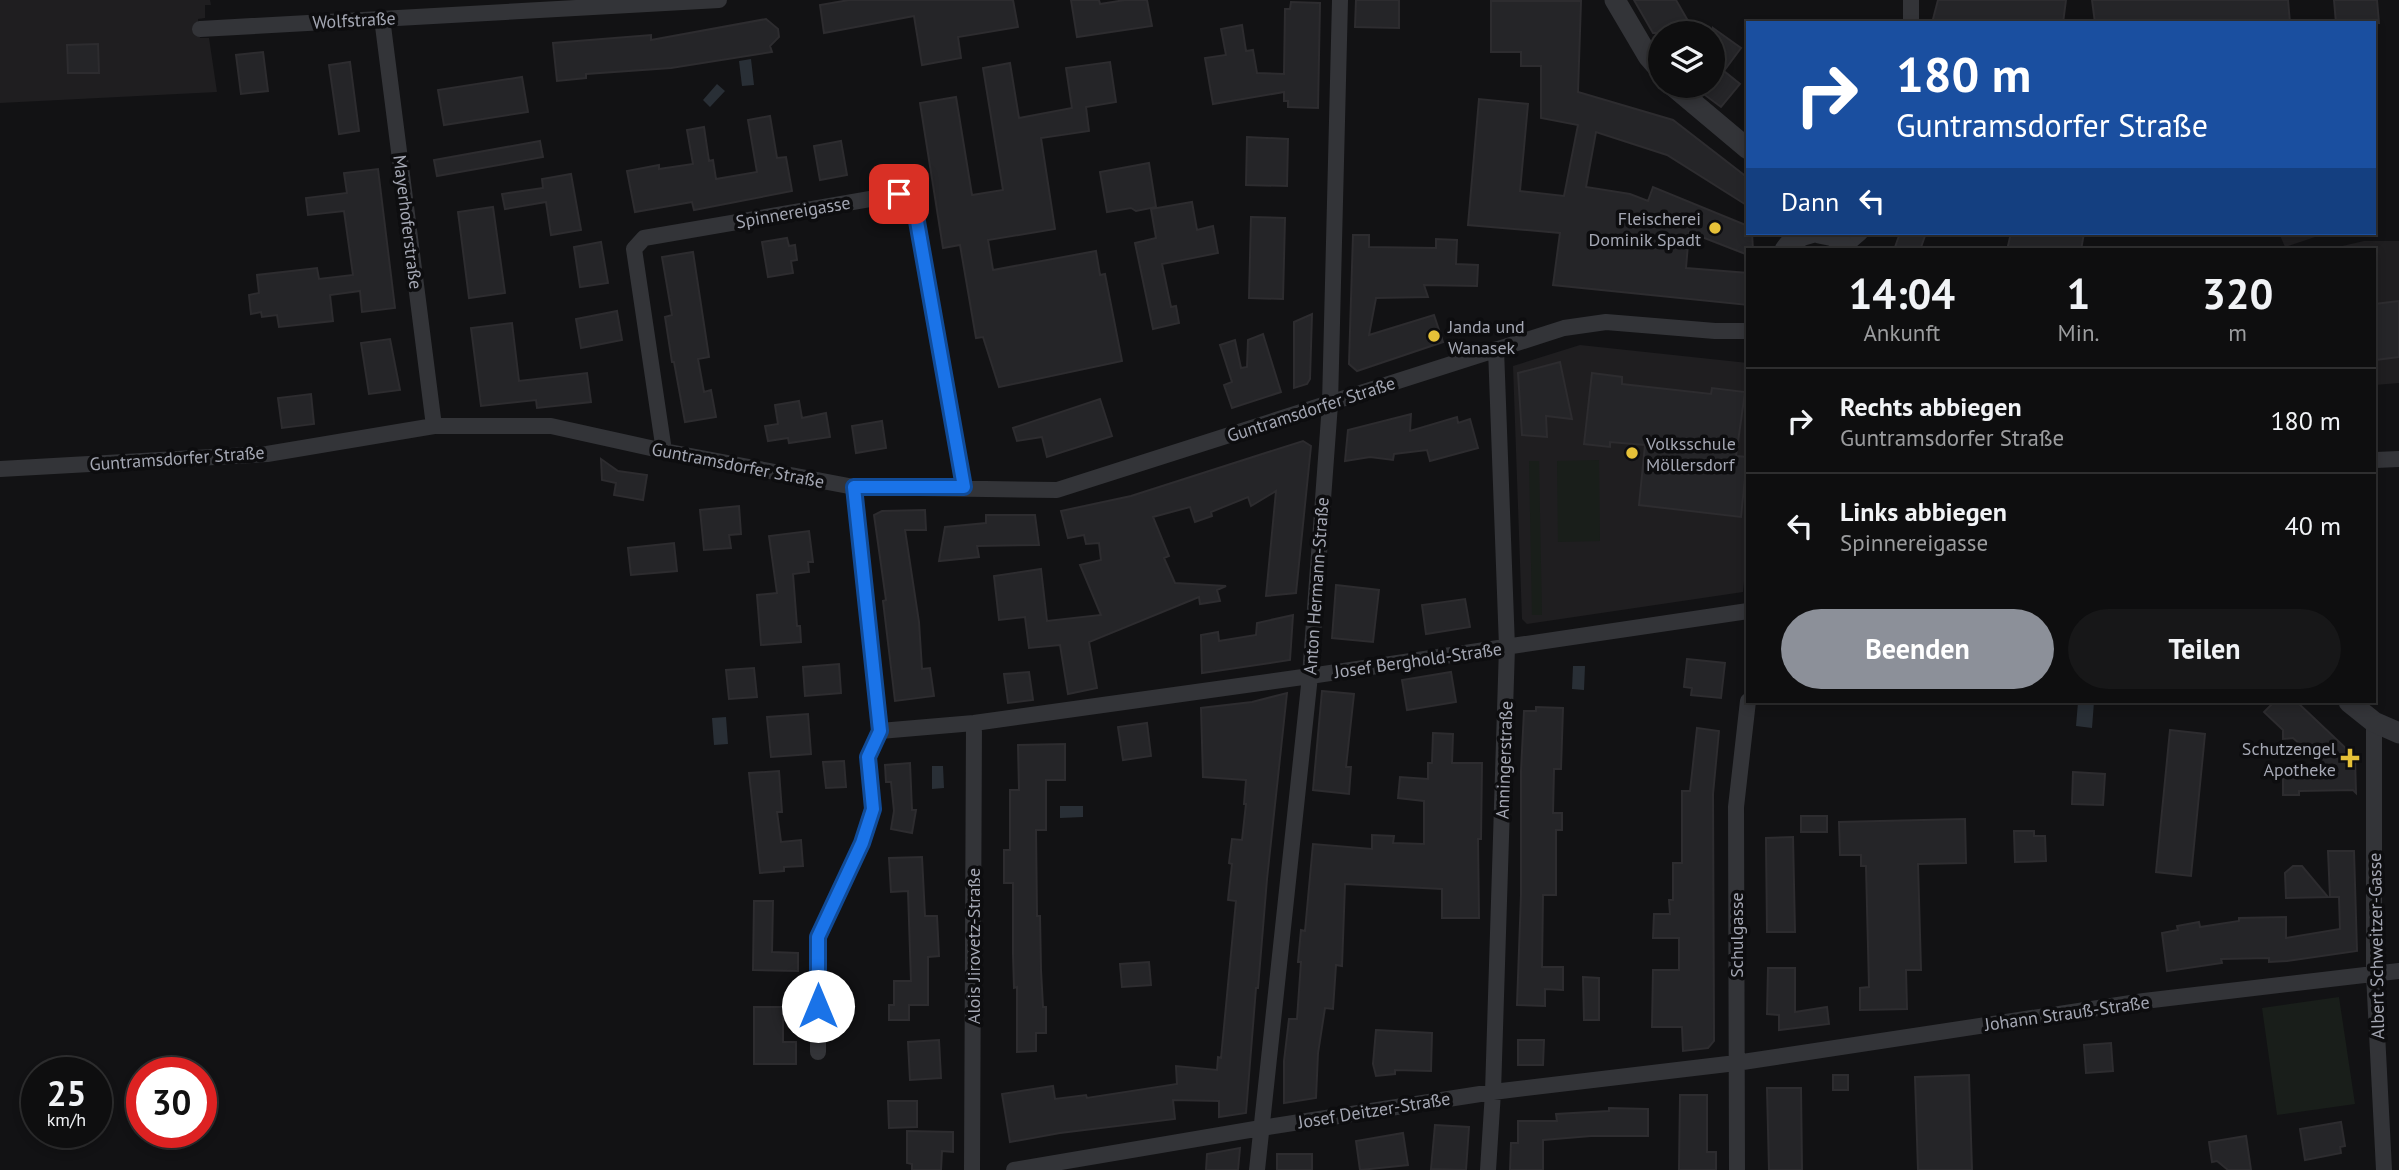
<!DOCTYPE html>
<html lang="de">
<head>
<meta charset="utf-8">
<style>
  body { margin:0; font-family:"PT Sans",sans-serif; background:#171718; color:#f1f3f6; height:100vh; display:flex; flex-direction:column; font-size:26px; white-space:nowrap }
  * { box-sizing:border-box; margin:0 }
  p { font-size:23px; color:#9b9c9e }
  .icon { flex:none; width:38px; height:38px; fill:none; stroke:currentColor; stroke-width:2; stroke-linecap:round; stroke-linejoin:round }
  .map { position:relative; flex:1; overflow:hidden }
  .details { position:absolute; left:1746px; top:248px; width:630px; height:455px; display:flex; flex-direction:column; background:#0e0e0f; border-radius:0px; box-shadow:0 4px 10px #0003,0 0 0 2px #2e2e2f }
  .details>* { flex:none }
  .banner { position:absolute; left:1746px; top:21px; width:630px; height:214px; border-radius:0px; box-shadow:0 4px 10px #0003,0 0 0 2px #2e2e2f; background:#1a4fa0; color:#fff; overflow:hidden }
  .controls { position:absolute; left:1648px; top:21px; display:grid; gap:14px }
  .controls a { display:grid; place-items:center; width:77px; height:77px; border-radius:50%; background:#0e0e0f; box-shadow:0 4px 10px #0003,0 0 0 2px #2e2e2f; font-size:35px }
  .speed { position:absolute; left:21px; top:1057px; display:flex; gap:14px; font-size:35px; font-weight:700; text-align:center }
  .speed>* { display:grid; place-content:center; width:91px; height:91px; border-radius:50%; background:#0e0e0f; box-shadow:0 4px 10px #0003,0 0 0 2px #2e2e2f; line-height:1 }
  .speed small { font-size:18px; font-weight:400 }
  .speed .limit { border:10px solid #d22; background:#fff; color:#111 }
  .pin { position:absolute; display:grid; place-items:center; width:60px; height:60px; color:#fff; margin:-30px; border-radius:14px; box-shadow:0 4px 10px #0006 }
  .me { position:absolute; width:77px; margin:-38px; rotate:0deg; stroke-linejoin:round; filter:drop-shadow(0 0 5px #0008) }
  .turn { display:flex; align-items:center; gap:24px; height:147px; padding:0 35px; font-size:32px }
  .turn .icon { width:91px; height:91px; stroke-width:2.5 }
  .turn b { display:block; font-size:49px; line-height:60px }
  .then { display:flex; align-items:center; height:66px; padding:0 35px; background:#0003; gap:14px; font-size:26px }
  .eta { display:flex; justify-content:space-evenly; align-items:center; height:119px; text-align:center }
  .eta b { font-size:42px; font-weight:600; line-height:49px }
  .action { display:flex; gap:14px; margin-top:auto; padding:14px 35px }
  .action a { flex:1; height:80px; border-radius:42px; background:#8c9099; color:#fff; font-size:28px; font-weight:600; line-height:80px; text-align:center }
  .action a+a { background:#171718; color:#f1f3f6 }
  ul { padding:0; list-style:none }
  li { display:flex; align-items:center; gap:21px; height:105px; padding:0 35px; border-top:2px solid #2e2e2f }
  li div { flex:1 }
  li b { display:block; font-size:26px }
  li em { font-style:normal }
  .map>svg:first-child { display:block }
</style>
</head>
<body>
<div class="map">
<svg width="2399" height="1170" viewBox="0 0 2399 1170">
  <rect width="100%" height="100%" fill="#121214"/>
  <path fill="#1f1e20" d="M0,0H210L211,5H205V18L198,19L200,38H209L217,92L0,103Z
    M2279,233H2327L2285,247Z
    M2364,241H2399V383L2375,385V250H2325Z
    M1580,345L1748,363V540L1743,592L1527,624L1522,619L1513,366Z"/>
  <path fill="#191e1a" d="M1599,460L1600,541L1558,542L1557,461Z
    M1529,461H1539L1542,615H1532Z
    M2339,997L2355,1104L2277,1115L2262,1008Z"/>
  <path fill="#292f36" d="M751,59L754,85L742,86L739,61Z
    M717,84L725,91L710,107L703,100Z
    M1573,666H1585L1584,690L1572,689Z
    M2078,702H2094L2092,728L2076,726Z
    M726,717L728,744L714,745L712,718Z
    M932,766H943L944,788L932,789Z
    M1060,806H1083V817L1060,818Z"/>
  <path fill="#252528" stroke="#2d2c2f" stroke-width="2" d="M849,0H1013L1018,27L958,37L961,58L922,65L914,16L824,33L820,5Z
    M1071,0H1099L1100,4L1125,0H1147L1152,26L1077,37Z
    M1356,0H1399V28L1355,27Z
    M1634,0H1676L1695,33H1653Z
    M1938,0H2066L2063,23H1932Z
    M2092,0H2288L2290,23H2095Z
    M2334,0H2377L2379,23H2336Z
    M1491,1H1581L1578,92L1673,120L1748,178V206L1667,155L1596,132L1586,187L1630,194L1648,201L1653,187L1748,226V233H1752L1753,250H1748V255L1689,232L1686,268L1748,273V305L1553,285L1560,233L1468,225L1479,99L1528,104L1520,191L1564,196L1578,125L1541,118V66H1521V52H1491Z
    M1291,2L1320,3L1318,108L1288,107V101H1284V92L1213,104L1205,58L1226,55L1221,29L1242,25L1246,51L1253,50L1257,73L1284,74L1285,9H1290Z
    M766,19L778,29L779,37L770,46L772,52L671,68L586,74V78L557,81L553,43L651,35V40Z
    M1713,28L1741,48L1724,71L1740,84L1721,107L1693,86H1713Z
    M98,44L99,73H68L67,45Z
    M263,52L268,91L241,94L236,55Z
    M350,62L359,131L339,134L329,65Z
    M1110,62L1116,102L1086,107L1089,131L1041,138L1055,229L988,240L993,270L1096,251L1100,275L1105,274L1122,361L999,387L983,337L976,338L960,245L943,248L920,103L956,97L972,195L1003,190L983,68L1010,63L1019,118L1072,108L1066,68Z
    M522,77L528,112L444,125L438,90Z
    M770,116L777,158L786,157L792,191L694,210L692,202L635,212L627,171L659,165V169L693,164L687,130L704,127L709,161L713,160L716,179L757,172L748,120Z
    M1247,137L1288,139L1287,186L1246,185Z
    M540,141L543,157L437,176L434,160Z
    M841,141L847,175L820,180L814,146Z
    M1149,163L1156,207L1136,211L1131,208L1107,212L1100,172Z
    M378,169L395,308L362,312L360,291L330,295L333,321L279,327L277,315L262,317L261,312L251,314L249,295L259,293L257,275L317,268L319,279L353,275L344,211L308,215L306,198L347,193L344,173Z
    M571,174L581,230L551,235L546,202L505,209L502,194L543,188L542,179Z
    M1192,202L1197,230L1213,226L1218,253L1162,264L1171,307L1176,306L1179,323L1153,329L1135,243L1156,238L1151,209Z
    M493,207L505,293L469,298L458,212Z
    M1251,217L1285,218L1283,299L1249,298Z
    M1900,233H1926L1920,250H1894Z
    M2011,233H2084L2081,250L2053,248L2052,250H2007Z
    M1353,235H1369V247L1436,248V239L1457,240L1456,264L1478,265L1477,286L1424,285L1428,297L1376,298L1369,335L1434,315L1443,342L1357,371L1349,364Z
    M787,238L789,246L795,245L797,260L791,261L793,273L768,277L762,242Z
    M601,242L608,283L580,287L574,247Z
    M693,252L709,357L698,359L704,392L711,390L716,417L685,422L674,362H672L665,317L672,315L662,257Z
    M2399,301V357L2375,360V304Z
    M617,311L622,340L581,348L576,319Z
    M1312,314L1310,379L1307,384L1294,388V322Z
    M512,323L519,381L587,373L591,402L537,408L536,400L481,406L471,328Z
    M1263,334L1281,392L1232,408L1224,385L1232,382L1220,345L1235,340L1241,368L1247,367L1248,340Z
    M390,339L400,390L369,394L361,343Z
    M1560,362L1572,419L1546,416L1547,437L1522,435L1518,373Z
    M1592,373L1622,377V384L1711,394L1712,388L1745,392L1736,456L1747,457L1741,517L1639,505L1645,445L1610,442V447L1584,444Z
    M311,394L314,424L282,428L278,398Z
    M1100,399L1112,436L1047,457L1042,437L1017,441L1013,428Z
    M799,401L802,418L826,413L830,437L789,443L788,438L768,441L765,426L778,424L775,405Z
    M1411,414L1410,431L1457,417L1458,423L1470,419L1478,448L1430,461L1427,450L1394,454L1393,460L1370,457L1345,461L1348,430Z
    M882,421L886,448L856,453L852,426Z
    M1303,441L1311,446L1296,593L1266,596L1276,491L1251,506L1248,497L1211,512L1212,516L1195,522L1190,507L1153,517L1169,556L1164,558L1175,583L1226,586L1217,590L1220,601L1200,604L1199,597L1089,642L1097,688L1068,694L1060,645L1029,648L1025,617L999,620L994,576L1041,569L1047,621L1101,615L1080,565L1101,560L1099,543L1086,544L1084,535L1068,538L1061,511L1131,496Z
    M601,459L618,471L647,475L643,500L614,495L616,483L602,480Z
    M739,506L741,534L729,535L731,548L704,550L700,510Z
    M925,510L926,530H905L919,622L922,669L930,668L934,696L895,701L883,601L886,600L874,515L882,511Z
    M986,515H1035L1039,545L977,546L979,557L939,561L945,527L986,523Z
    M809,531L813,562H808L809,572L793,574L797,626H800L801,642L761,645L757,595L777,593L769,536Z
    M674,543L677,571L631,575L628,548Z
    M1336,585L1379,590L1373,642L1332,638Z
    M1465,599L1470,627L1426,634L1422,605Z
    M1293,615L1290,660L1202,673L1201,635L1218,632L1219,641L1256,635L1257,623Z
    M1687,659L1725,663L1721,698L1691,695L1692,688L1684,687Z
    M839,664L841,693L805,696L803,667Z
    M754,668L757,697L729,699L726,670Z
    M1029,672L1033,700L1008,703L1004,674Z
    M1451,672L1456,702L1407,710L1402,680Z
    M1322,691L1354,694L1346,767H1351L1349,794L1313,790Z
    M1287,693L1267,879L1258,988H1256L1246,1113L1219,1117V1101L1173,1100L1175,1119L1060,1133L1010,1142L1002,1094L1053,1086L1055,1099L1086,1095L1087,1098L1177,1084L1176,1066L1217,1070L1218,1057L1221,1058L1236,901L1228,900L1232,864L1229,863L1232,839L1242,840L1246,804H1244L1246,780L1203,777L1201,708L1252,702Z
    M2274,702H2297L2355,757L2356,793L2353,790L2299,791V795H2283V774H2334L2293,738L2283,739V730L2264,712Z
    M1536,707L1563,708L1561,769H1554L1553,813H1562V830H1556V895H1543L1542,967H1563V990L1545,989V1006L1517,1005L1521,895V771L1524,711H1536Z
    M808,714L811,754L771,757L767,717Z
    M1147,723L1151,756L1123,760L1118,727Z
    M1697,728L1719,731L1713,794L1714,1041L1708,1048L1683,1051L1682,1027H1652L1653,970H1679V938H1653L1654,914H1670L1669,900H1673V863H1682V791H1690Z
    M2170,730L2205,734L2191,876L2156,872Z
    M1433,733L1453,734L1452,763H1482L1481,839H1478L1479,918H1442V889L1345,884L1342,966L1336,965L1333,1009L1325,1008L1318,1053L1316,1098L1284,1103V1061L1289,1019H1297L1301,962H1298L1301,930L1305,931L1313,844L1372,849V835L1394,836L1393,843L1424,844V801L1398,798L1400,777L1428,779V763H1432Z
    M1065,744V780H1046V830H1036L1037,916H1040L1041,970L1043,1007H1046V1033H1036V1051L1017,1052V987L1014,988L1013,954V883H1004V850H1010V790H1019L1018,745Z
    M844,761L846,787L826,788L823,762Z
    M910,763L912,810H916L912,833L891,829L894,811L891,782H886L885,765Z
    M779,771L782,812H777L781,842L801,840L803,866L784,867V871L760,873L749,773Z
    M2073,772L2105,774L2103,805L2072,804Z
    M1801,816H1827V832H1801Z
    M1965,819L1966,863L1918,864L1921,970H1906L1907,1009L1860,1010V988L1869,987L1866,866H1861V855H1840L1839,822Z
    M2014,831H2034V836H2045L2046,861L2015,862Z
    M1793,837L1795,932H1767L1766,838Z
    M2328,851H2354L2357,951L2287,961L2269,962V958L2221,959L2222,963L2167,971L2162,933L2178,930L2177,926L2199,922L2200,927L2239,921V918L2286,917V938L2340,929L2339,897H2330Z
    M922,857L925,916H937L939,956L928,957V1005H909V1020H889V1005H894V981H911L908,891L891,892L889,858Z
    M2293,866H2302L2328,897L2286,898L2285,873Z
    M754,901H773L772,952L798,953V971L753,970Z
    M1149,962L1151,985L1122,987L1120,964Z
    M1768,968H1795V1012L1827,1007L1829,1024L1779,1030V1015L1767,1014Z
    M1583,977L1599,978V1020H1584Z
    M754,1007H783V1042H796V1064H754Z
    M1376,1030L1432,1033L1431,1071L1395,1070V1074L1376,1076L1373,1064Z
    M939,1040L941,1078L910,1080L908,1042Z
    M1518,1040H1544L1543,1065H1518Z
    M2111,1043L2113,1071L2086,1073L2084,1045Z
    M1833,1075H1848V1090H1833Z
    M1969,1075L1972,1170H1918L1915,1077Z
    M1767,1088H1801L1802,1170H1769Z
    M1680,1095H1707V1152H1716V1170H1679Z
    M888,1101H917V1127L889,1128Z
    M1609,1108L1648,1109V1136H1591L1543,1140V1170H1510L1511,1143H1518V1121H1557L1556,1114L1609,1111Z
    M2341,1122L2345,1146L2340,1147L2341,1153L2305,1160L2300,1129Z
    M1435,1125L1469,1127L1466,1170L1431,1169Z
    M907,1131L953,1132V1152L942,1151L941,1170H912V1164L907,1163Z
    M1403,1133L1408,1165L1360,1170L1356,1141Z
    M2246,1136L2251,1170H2228L2217,1161L2212,1162L2209,1142Z
    M1240,1148L1238,1170H1206L1207,1154Z
    M1277,1154H1312V1170H1277Z"/>
  <g fill="none" stroke-linecap="round" stroke-linejoin="round">
    <path stroke="#333438" stroke-width="16" d="M1911,0V23
      M382,18L434,426
      M200,29L719,0
      M1845,246L1860,233
      M664,451L634,249L644,238L899,194L915,210L964,487
      M2375,460L2399,459
      M0,469L267,454L434,426H551L664,451L854,487L1057,490L1564,328L1606,322L1715,331H1748
      M2374,722V974L2384,1170
      M880,731L974,723L1310,676L1748,611
      M818,1052V937L862,843L873,809L868,757L880,731L854,487
      M972,1170L974,723
      M1014,1170L1261,1128L1493,1092L1736,1063L2144,1001L2399,971
      M1257,1170L1310,676L1330,404L1340,0
      M1488,1170L1493,1092L1507,647L1496,349
      M1737,1170L1736,807L1748,701"/>
    <path stroke="#333438" stroke-width="21" d="M1615,0L1648,56L1661,71
      M1673,86L1748,149
      M1819,233L1834,236L1847,250
      M1785,250C1791,240 1800,235 1811,233
      M2349,702L2374,722L2399,733"/>
  </g>
  <g fill="none" stroke-linecap="round" stroke-linejoin="round">
    <g stroke="#114b97" stroke-width="18">
      <path id="route" d="M818,1006V937L862,843L873,809L868,757L880,731L854,487H964L915,210L899,194"/>
    </g>
    <use href="#route" stroke="#1a73e8" stroke-width="12"/>
  </g>
  <g fill="#e6c138" stroke="#0d0d0f" stroke-width="2.5">
    <circle cx="1715" cy="228" r="7"/>
    <circle cx="1434" cy="336" r="7"/>
    <circle cx="1632" cy="453" r="7"/>
    <path d="M2346.5 747.5h7v7h7v7h-7v7h-7v-7h-7v-7h7z"/>
  </g>
  <g text-anchor="middle" dominant-baseline="central" stroke-width="7" stroke-linejoin="round" paint-order="stroke">
    <g font-size="18" fill="#a4a7b3" stroke="#0d0d0f">
      <text transform="translate(354 20) rotate(-3)">Wolfstraße</text>
      <text transform="translate(793 212) rotate(-10)">Spinnereigasse</text>
      <text transform="translate(408 222) rotate(83)">Mayerhoferstraße</text>
      <text transform="translate(1311 409) rotate(-18)">Guntramsdorfer Straße</text>
      <text transform="translate(177 458) rotate(-4)">Guntramsdorfer Straße</text>
      <text transform="translate(738 465) rotate(11)">Guntramsdorfer Straße</text>
      <text transform="translate(1316 586) rotate(-86)">Anton Hermann-Straße</text>
      <text transform="translate(1418 660) rotate(-8)">Josef Berghold-Straße</text>
      <text transform="translate(1504 760) rotate(-88)">Anningerstraße</text>
      <text transform="translate(1736 935) rotate(-90)">Schulgasse</text>
      <text transform="translate(973 946) rotate(-90)">Alois Jirovetz-Straße</text>
      <text transform="translate(2376 946) rotate(-91)">Albert Schweitzer-Gasse</text>
      <text transform="translate(2067 1013) rotate(-8)">Johann Strauß-Straße</text>
      <text transform="translate(1374 1110) rotate(-9)">Josef Deitzer-Straße</text>
    </g>
    <g font-size="18" fill="#a4a7b3" stroke="#0d0d0f" text-anchor="end">
      <text x="1701" y="218">Fleischerei<tspan x="1701" dy="21">Dominik Spadt</tspan></text>
      <text x="1448" y="326" text-anchor="start">Janda und<tspan x="1448" dy="21">Wanasek</tspan></text>
      <text x="1646" y="443" text-anchor="start">Volksschule<tspan x="1646" dy="21">Möllersdorf</tspan></text>
      <text x="2336" y="748">Schutzengel<tspan x="2336" dy="21">Apotheke</tspan></text>
    </g>
  </g>
</svg>
<div class="controls">
<a><svg class="icon" aria-label="layers" viewBox="0 0 24 24"><path d="M12 4l9 5-9 5-9-5zM3 14l9 5 9-5"/></svg></a>
</div>
<div class="speed"><div>25<small>km/h</small></div><div class="limit">30</div></div>
<div class="pin" style="left:899px;top:194px;background:#d93025"><svg class="icon" aria-label="arrive" viewBox="0 0 24 24"><path d="M6 21V4h12l-3 4 3 4H6"/></svg></div>
<svg class="me" style="left:818px;top:1006px" viewBox="-20 -20 40 40"><circle r="19" fill="#fff"/><path d="M0-13L10 11 0 6-10 11z" fill="#1a73e8"/></svg>
<div class="banner">
<div class="turn"><svg class="icon" aria-label="right" viewBox="0 0 24 24"><path d="M7 20v-9h11M14 6l5 5-5 5"/></svg><div><b>180 m</b>Guntramsdorfer Straße</div></div>
<div class="then">Dann<svg class="icon" aria-label="left" viewBox="0 0 24 24"><path d="M17 20v-9H6M10 6l-5 5 5 5"/></svg></div>
</div>
<section class="details">
<div class="eta">
<div><b>14:04</b><p>Ankunft</p></div>
<div><b>1</b><p>Min.</p></div>
<div><b>320</b><p>m</p></div>
</div>
<ul>
<li><svg class="icon" aria-label="right" viewBox="0 0 24 24"><path d="M7 20v-9h11M14 6l5 5-5 5"/></svg><div><b>Rechts abbiegen</b><p>Guntramsdorfer Straße</p></div><em>180 m</em></li>
<li><svg class="icon" aria-label="left" viewBox="0 0 24 24"><path d="M17 20v-9H6M10 6l-5 5 5 5"/></svg><div><b>Links abbiegen</b><p>Spinnereigasse</p></div><em>40 m</em></li>
</ul>
<div class="action"><a>Beenden</a><a>Teilen</a></div>
</section>
</div>
</body>
</html>
